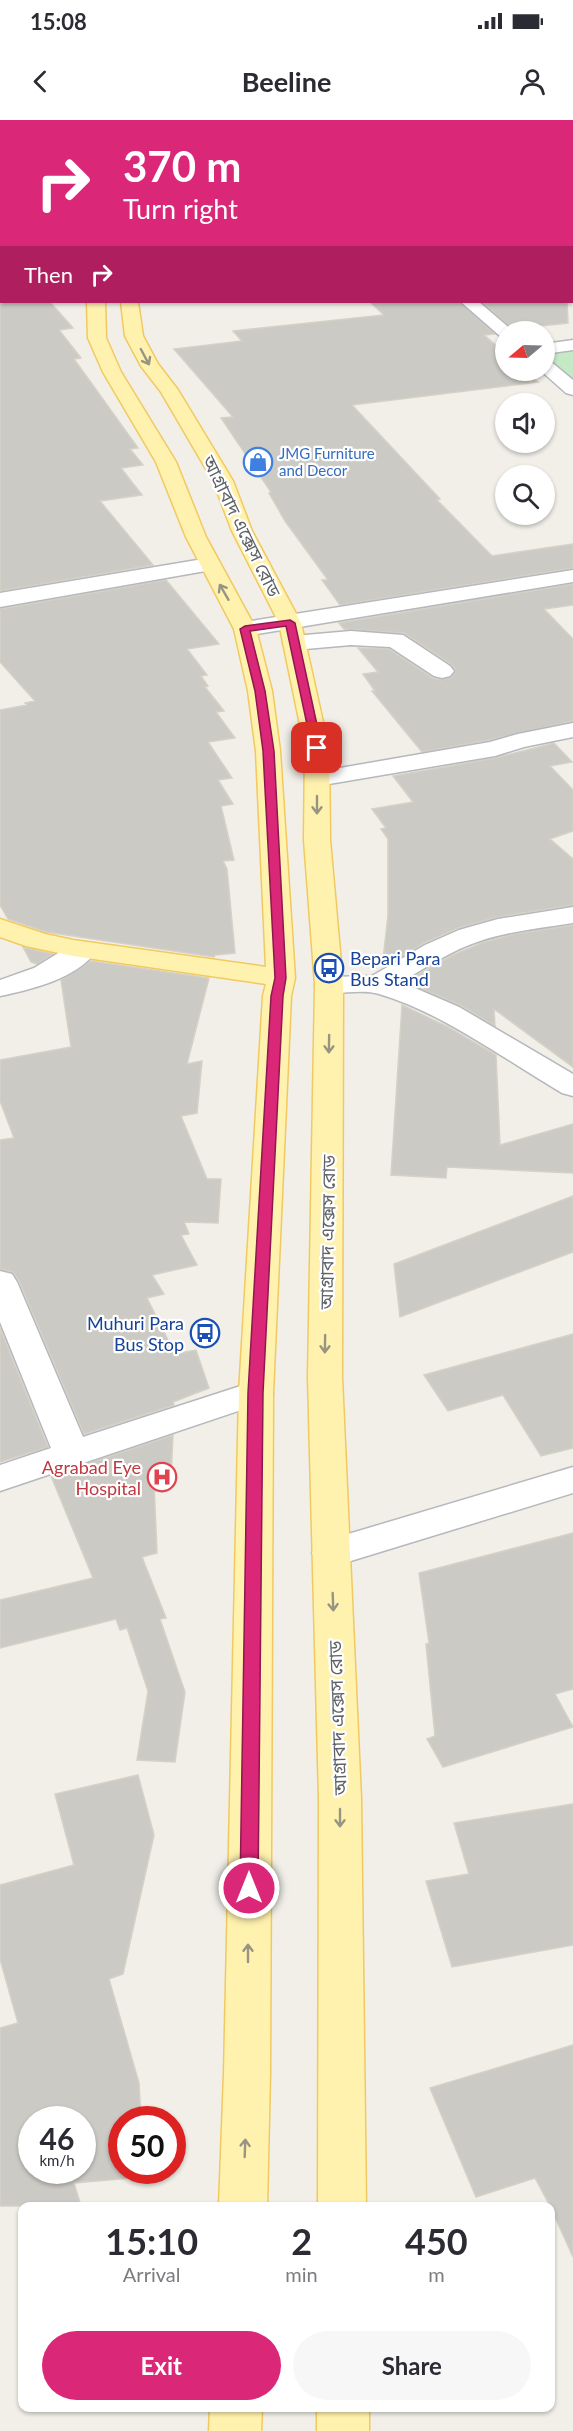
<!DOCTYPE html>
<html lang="en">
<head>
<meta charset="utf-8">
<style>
  body { margin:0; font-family:Lato,"Noto Sans Bengali",sans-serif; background:#f7f7f7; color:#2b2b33; height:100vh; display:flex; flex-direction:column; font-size:22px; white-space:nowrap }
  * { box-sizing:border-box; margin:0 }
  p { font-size:20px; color:#7c7c81 }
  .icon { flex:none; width:33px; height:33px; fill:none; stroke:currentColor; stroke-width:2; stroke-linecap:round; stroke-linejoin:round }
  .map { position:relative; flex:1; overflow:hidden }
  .drawer { position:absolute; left:18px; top:2082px; width:537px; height:210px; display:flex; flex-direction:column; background:#fff; border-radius:12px; box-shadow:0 2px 4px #0004 }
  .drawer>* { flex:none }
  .banner { position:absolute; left:0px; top:0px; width:573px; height:183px; box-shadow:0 2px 4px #0004; background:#db2777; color:#fff; overflow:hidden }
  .needle { width:39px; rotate:251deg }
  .buttons { position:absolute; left:495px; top:201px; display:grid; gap:12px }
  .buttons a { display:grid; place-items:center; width:60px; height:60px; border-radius:50%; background:#fff; box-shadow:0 2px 4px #0004; font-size:30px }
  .speed { position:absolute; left:18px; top:1986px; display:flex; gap:12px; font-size:30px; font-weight:700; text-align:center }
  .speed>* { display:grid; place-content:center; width:78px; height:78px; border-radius:50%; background:#fff; box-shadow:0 2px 4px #0004; line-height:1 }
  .speed small { font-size:15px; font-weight:400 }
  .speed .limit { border:9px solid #d22; background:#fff; color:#111 }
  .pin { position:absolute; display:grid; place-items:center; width:51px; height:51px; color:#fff; margin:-26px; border-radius:12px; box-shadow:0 3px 9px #0006 }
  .me { position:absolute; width:66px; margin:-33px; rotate:0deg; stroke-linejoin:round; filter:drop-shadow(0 0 4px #0008) }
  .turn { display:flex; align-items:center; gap:21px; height:126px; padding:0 24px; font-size:27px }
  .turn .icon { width:78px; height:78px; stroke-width:2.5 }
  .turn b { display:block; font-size:42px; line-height:51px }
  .then { display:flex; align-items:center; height:57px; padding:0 24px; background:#0003; gap:12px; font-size:22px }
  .eta { display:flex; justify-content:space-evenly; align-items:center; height:102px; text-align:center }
  .eta b { font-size:36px; font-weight:700; line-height:42px }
  .button { display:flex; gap:12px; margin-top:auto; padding:12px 24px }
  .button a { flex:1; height:69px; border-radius:36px; background:#db2777; color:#fff; font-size:24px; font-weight:700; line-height:69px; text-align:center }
  .button a+a { background:#f7f7f7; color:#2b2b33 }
  .status { display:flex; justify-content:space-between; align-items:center; height:42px; padding:0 30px; background:#fff; direction:ltr }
  .status svg { height:16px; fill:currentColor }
  header { display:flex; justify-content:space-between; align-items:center; height:78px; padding:0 24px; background:#fff; font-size:27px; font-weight:700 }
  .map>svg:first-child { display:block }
</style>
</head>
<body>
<div class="status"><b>15:08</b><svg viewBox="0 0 49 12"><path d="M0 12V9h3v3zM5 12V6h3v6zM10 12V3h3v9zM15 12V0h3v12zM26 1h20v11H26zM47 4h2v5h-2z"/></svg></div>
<header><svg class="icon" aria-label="back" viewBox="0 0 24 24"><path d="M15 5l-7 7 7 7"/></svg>Beeline<svg class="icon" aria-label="person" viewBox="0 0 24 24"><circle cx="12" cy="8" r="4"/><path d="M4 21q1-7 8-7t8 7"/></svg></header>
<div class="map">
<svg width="573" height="2311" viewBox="0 0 573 2311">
  <rect width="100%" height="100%" fill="#f1efe8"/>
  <path fill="#c5e8c5" d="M573,229V275L543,251L545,233Z"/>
  <path fill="#cccac5" stroke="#d6d1c6" stroke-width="1.5" fill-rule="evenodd" d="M0,182H50L73,208L59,210L81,238L74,239L138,328L130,329L143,345L121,348L142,375L100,381L153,445L0,471Z
    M370,182H459L495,214L484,215L506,234V250H524L538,262L352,285L440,379L437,380L492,436L573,424V448L340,485L322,460H328L285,401L269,373L271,372L221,298L233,297L174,229L242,221L233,211L384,195Z
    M482,182H567L568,203L521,208L524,211L516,212Z
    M166,460L219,524L187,529L207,555L201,556L208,566L205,567L224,591L216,592L235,618L208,622L232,658L218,660L233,684L221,686L234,740L223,741L227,749L235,833L215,835L214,837L46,812L8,799L0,785V590L27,585L25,583L35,581L0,542V489Z
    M573,464V485L544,489L573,519V601L489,620L422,632L372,571H375L363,554L378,552L358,528L389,529L433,558L441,560L452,557L456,550L451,544L404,513L344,509L339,503Z
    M554,623L572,642L550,646L573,670V711L550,719L573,739V785L497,797L458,808L424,823L399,838L383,840L388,795V719L381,709L386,708L372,689L413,682L393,656L495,638Z
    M573,805V947L494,889L495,906L460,885L406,862L451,836L481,823L515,814Z
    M23,827L26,828L53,834L37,844L31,842Z
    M91,841L209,858L187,944L202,941L197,993L181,996L207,1059H221L218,1103L184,1102L189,1114L181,1115L197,1145L152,1155L164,1174L147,1178L175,1234L196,1230L209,1268L173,1282L174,1285L84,1314L19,1161L13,1152L0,1149V1020L14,1018L0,981V940L71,927L61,860Z
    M402,885L448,907L496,935L500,1025L573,1004V1053L447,1047L446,1058L391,1055Z
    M573,1076V1132L400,1197L394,1144Z
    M0,1208L48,1327L0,1342Z
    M573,1214V1328L541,1336L503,1275L448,1291L424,1255Z
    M173,1315L171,1358L154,1363L157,1433L142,1437L166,1498L160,1499L185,1572L175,1642L137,1640L148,1571L127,1508L120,1510L116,1499L0,1528V1480L93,1458L51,1356Z
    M573,1413V1569L555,1574L573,1607L443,1647L427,1619L435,1616L426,1524L429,1523L419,1453Z
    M138,1655L154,1715L123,1854L109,1859L139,1963L141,2000H122V2050H143V2057L74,2063L81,2086H0V1908L18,1903L0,1839V1765L74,1745L55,1674ZM32,2000H82V2050H32Z
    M573,1684V1825L452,1847L426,1761L469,1754L454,1703Z
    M573,1925V2137L550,2086L535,2058L476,2077L430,1968Z"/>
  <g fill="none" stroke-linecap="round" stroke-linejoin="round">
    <g stroke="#b5b8bc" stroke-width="3">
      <path id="minor" d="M251,0H280L250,2Z
        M487,0H502L503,2H488Z
        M572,50H573V59H572Z
        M0,167H2V178H0Z
        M461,182H479L514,212H506V217L500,216Z
        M573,220V230L544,234V224Z
        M544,240L550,241L573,260V275L566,273L540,250H544Z
        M209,438L217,439L220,444L217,449L0,487V473Z
        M573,450V462L245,516L237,514L234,509L237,504L245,502Z
        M351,511L403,515L450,546L454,551L450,556L442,558L434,556L390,527L351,525L294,530L286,528L283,523L286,518L294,516Z
        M573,603V617L524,627L495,636L317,666L308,664L305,659L308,654L317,652L490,622L518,614Z
        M573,787V803C542,808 510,811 480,821C452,830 427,847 401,862L459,887L573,954V976L562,973C506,940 441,892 379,874C360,868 338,876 319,871L315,865L319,859L329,857L372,856L425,825L459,810L498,799Z
        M83,822L93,824L97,830C77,859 32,869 0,876V860L34,848L73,824Z
        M0,1151L12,1154L17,1162L83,1317L256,1261L268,1265L273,1273L268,1281L0,1371V1345L51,1328L0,1202Z
        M573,1347V1373L331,1447L318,1443L312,1433L318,1423Z"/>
    </g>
    <g stroke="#f2c960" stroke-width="3">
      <path id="major" d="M0,26H2V36H0Z
        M87,182H105L106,218L121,252L176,342L206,417L256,509L272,571L280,631L295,858L291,876L273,1273L270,1954L267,2086H219L224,1954L239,1273L263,876L266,864L73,836L26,826L0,817V799L45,814L73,820L266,847L256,631L248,571L234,509L186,417L156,342L103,252L88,218Z
        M121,182H138L143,216L158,244L178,270L233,361L252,411L301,503L329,629L330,720L343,865L342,1257L361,1679L366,2086H318L319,1679L308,1257L315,865L304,720L305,629L279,503L232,411L213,361L161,272L141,246L125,216Z
        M210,2288H262L261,2311H209Z
        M317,2288H369V2311H317Z"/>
    </g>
    <use href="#minor" fill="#fff" fill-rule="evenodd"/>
    <use href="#major" fill="#fff2af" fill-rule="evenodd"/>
  </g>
  <defs><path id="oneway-shaft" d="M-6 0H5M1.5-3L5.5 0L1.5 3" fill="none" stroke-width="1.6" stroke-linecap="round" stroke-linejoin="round" transform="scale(1.5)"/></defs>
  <g stroke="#979581">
    <use href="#oneway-shaft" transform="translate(145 237) rotate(62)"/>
    <use href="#oneway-shaft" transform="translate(224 472) rotate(-120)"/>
    <use href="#oneway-shaft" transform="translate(317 685) rotate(90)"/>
    <use href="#oneway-shaft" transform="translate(329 924) rotate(91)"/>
    <use href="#oneway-shaft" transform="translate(325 1224) rotate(91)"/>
    <use href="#oneway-shaft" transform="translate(333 1482) rotate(88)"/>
    <use href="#oneway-shaft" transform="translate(340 1698) rotate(90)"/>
    <use href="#oneway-shaft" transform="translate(248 1833) rotate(-90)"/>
    <use href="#oneway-shaft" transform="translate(245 2028) rotate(-88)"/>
  </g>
  <path fill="#db2777" stroke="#8e194d" stroke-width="1.5" d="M290,500L295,503L322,628L321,631L312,628L286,506L250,511L265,571L274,631L286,858L283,876L263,1273L258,1768L255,1773L249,1775L242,1773L240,1768L248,1273L271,876L275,858L263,631L255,571L240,509L245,506Z"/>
  <defs>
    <g id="shop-ring" transform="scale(1.5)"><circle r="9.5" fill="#fff" stroke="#3f7fe0" stroke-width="1.5"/><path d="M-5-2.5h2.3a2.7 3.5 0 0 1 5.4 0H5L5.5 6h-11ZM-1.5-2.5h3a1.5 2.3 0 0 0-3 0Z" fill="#3f7fe0"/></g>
    <g id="bus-ring" transform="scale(1.5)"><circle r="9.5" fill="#fff" stroke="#1a4fb4" stroke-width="1.5"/><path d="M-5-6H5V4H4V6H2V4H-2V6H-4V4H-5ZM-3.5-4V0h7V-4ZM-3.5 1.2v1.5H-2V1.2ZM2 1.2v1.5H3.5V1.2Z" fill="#1a4fb4"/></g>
    <g id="hospital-ring" transform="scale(1.5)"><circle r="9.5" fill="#fff" stroke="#e0444e" stroke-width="1.5"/><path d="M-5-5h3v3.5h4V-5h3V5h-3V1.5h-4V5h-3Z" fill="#e0444e"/></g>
  </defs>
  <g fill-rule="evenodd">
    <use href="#shop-ring" x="258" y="342"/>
    <use href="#bus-ring" x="329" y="848"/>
    <use href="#bus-ring" x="205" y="1213"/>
    <use href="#hospital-ring" x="162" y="1357"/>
  </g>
  <g text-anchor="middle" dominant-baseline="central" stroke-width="4.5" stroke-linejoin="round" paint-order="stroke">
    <g font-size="15" fill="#366cbe" stroke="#fff" text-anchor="start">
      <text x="279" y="333">JMG Furniture<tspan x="279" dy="17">and Decor</tspan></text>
    </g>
    <g font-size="18" fill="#5f6368" stroke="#fff">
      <text transform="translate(242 406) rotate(64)">আগ্রাবাদ এক্সেস রোড</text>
      <text transform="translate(327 1112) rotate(-89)">আগ্রাবাদ এক্সেস রোড</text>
      <text transform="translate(337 1598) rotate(-92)">আগ্রাবাদ এক্সেস রোড</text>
    </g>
    <g font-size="18" fill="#164399" stroke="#fff" text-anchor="start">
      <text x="350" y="838">Bepari Para<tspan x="350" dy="21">Bus Stand</tspan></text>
      <text x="184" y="1203" text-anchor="end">Muhuri Para<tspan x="184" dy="21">Bus Stop</tspan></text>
    </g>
    <g font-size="18" fill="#be3a42" stroke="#fff" text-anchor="end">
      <text x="141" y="1347">Agrabad Eye<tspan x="141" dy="21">Hospital</tspan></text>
    </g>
  </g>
</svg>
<div class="buttons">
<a><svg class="needle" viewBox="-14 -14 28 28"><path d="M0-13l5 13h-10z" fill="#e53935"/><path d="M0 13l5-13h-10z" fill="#7c7c81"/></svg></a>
<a><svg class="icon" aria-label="sound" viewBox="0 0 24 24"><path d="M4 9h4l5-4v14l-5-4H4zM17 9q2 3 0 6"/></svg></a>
<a><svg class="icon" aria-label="search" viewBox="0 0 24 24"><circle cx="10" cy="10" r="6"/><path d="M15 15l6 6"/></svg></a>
</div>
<div class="speed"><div>46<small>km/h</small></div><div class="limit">50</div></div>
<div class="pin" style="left:317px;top:628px;background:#d93025"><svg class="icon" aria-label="arrive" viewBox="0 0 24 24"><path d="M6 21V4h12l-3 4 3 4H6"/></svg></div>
<svg class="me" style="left:249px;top:1768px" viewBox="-20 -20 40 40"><circle r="17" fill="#db2777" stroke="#fff" stroke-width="3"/><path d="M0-11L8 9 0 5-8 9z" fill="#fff"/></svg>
<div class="banner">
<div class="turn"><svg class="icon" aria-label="right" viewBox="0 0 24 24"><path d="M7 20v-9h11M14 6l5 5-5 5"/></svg><div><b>370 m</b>Turn right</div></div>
<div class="then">Then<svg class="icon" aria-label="right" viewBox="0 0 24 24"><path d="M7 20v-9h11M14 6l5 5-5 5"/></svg></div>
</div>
<section class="drawer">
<div class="eta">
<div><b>15:10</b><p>Arrival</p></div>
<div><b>2</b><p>min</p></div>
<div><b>450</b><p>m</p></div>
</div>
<div class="button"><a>Exit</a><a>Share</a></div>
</section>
</div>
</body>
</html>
